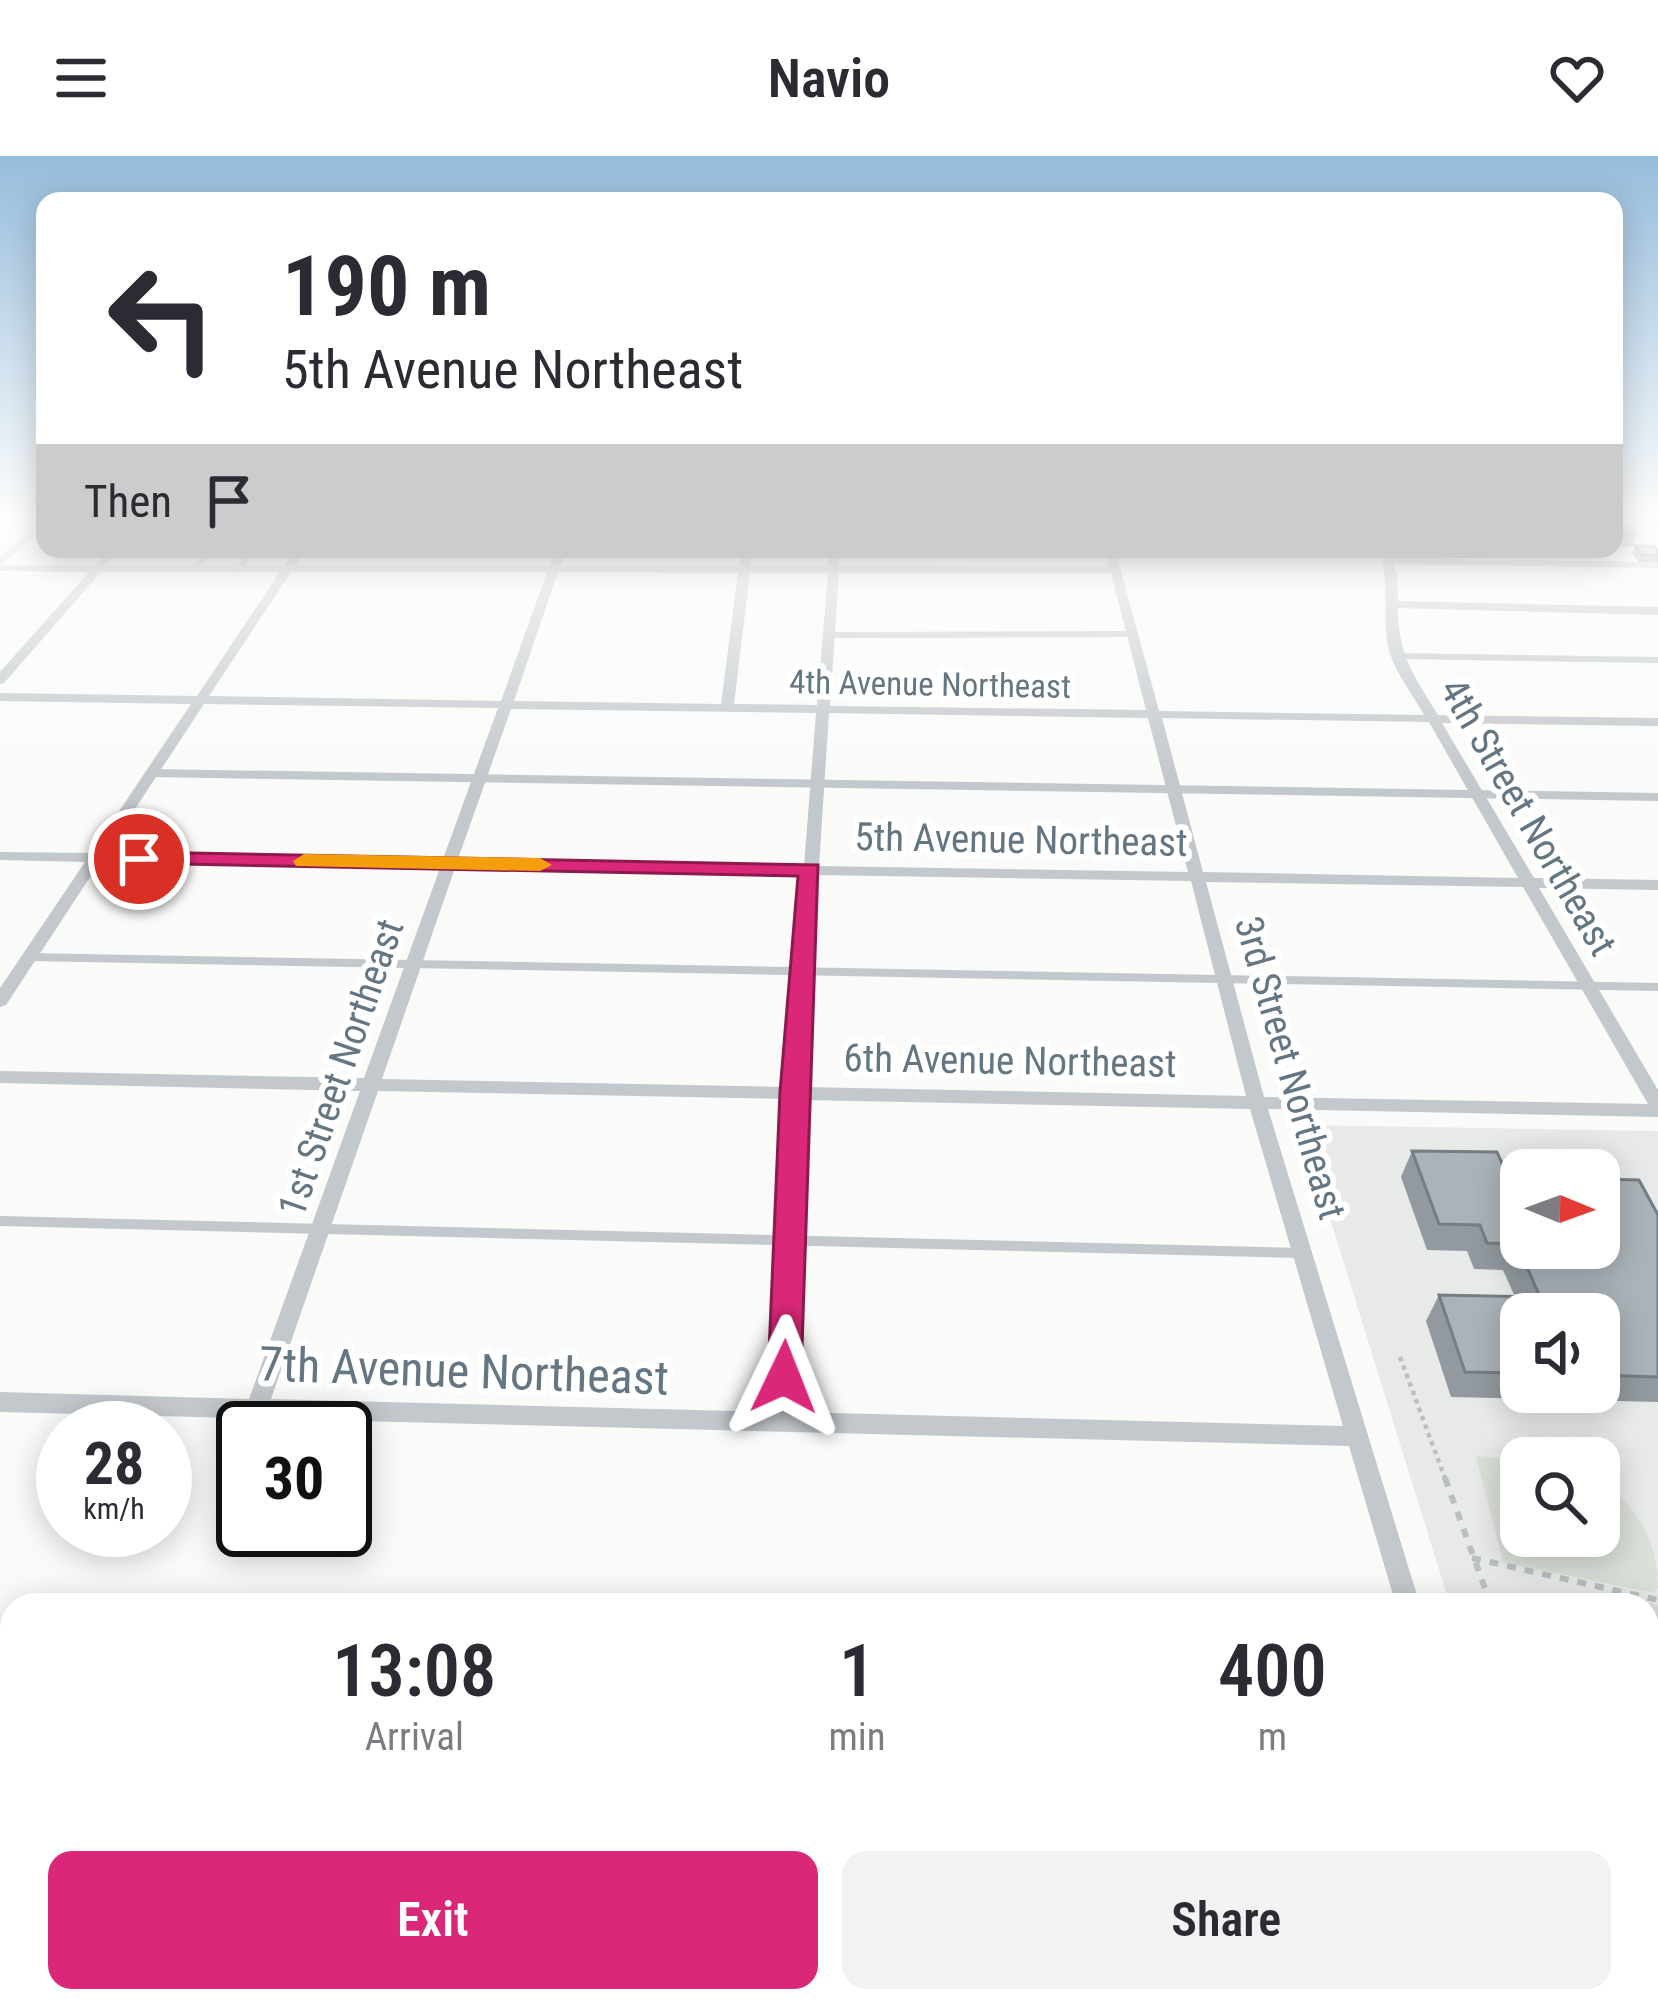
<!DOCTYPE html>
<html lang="en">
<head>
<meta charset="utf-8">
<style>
  body { margin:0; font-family:"Roboto Condensed",sans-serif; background:#f2f2f3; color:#2b2b33; height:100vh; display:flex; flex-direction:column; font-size:45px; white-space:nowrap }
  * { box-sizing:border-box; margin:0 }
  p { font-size:39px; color:#7c7c81 }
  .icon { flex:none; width:66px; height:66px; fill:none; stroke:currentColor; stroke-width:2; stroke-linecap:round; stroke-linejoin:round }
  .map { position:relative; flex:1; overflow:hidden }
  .sheet { position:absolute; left:0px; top:1437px; width:1659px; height:420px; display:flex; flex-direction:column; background:#fff; border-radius:36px 36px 0 0; box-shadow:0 6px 30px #0003 }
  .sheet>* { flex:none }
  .top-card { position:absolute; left:36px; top:36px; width:1587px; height:366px; border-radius:24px; box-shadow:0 6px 30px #0003; background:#fff; color:#2b2b33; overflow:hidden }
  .needle { width:78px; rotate:91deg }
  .buttons { position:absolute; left:1500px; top:993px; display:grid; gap:24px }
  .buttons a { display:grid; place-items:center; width:120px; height:120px; border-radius:24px; background:#fff; box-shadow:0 6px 30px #0003; font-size:60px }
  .speed { position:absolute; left:36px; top:1245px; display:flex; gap:24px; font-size:60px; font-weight:700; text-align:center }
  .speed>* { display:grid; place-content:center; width:156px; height:156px; border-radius:50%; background:#fff; box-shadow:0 6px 30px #0003; line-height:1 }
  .speed small { font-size:30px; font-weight:400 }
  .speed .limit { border:6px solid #111; border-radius:18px; background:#fff; color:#111 }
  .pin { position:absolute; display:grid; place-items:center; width:102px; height:102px; color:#fff; margin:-51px; border:6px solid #fff; border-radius:50%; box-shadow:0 3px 12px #0007 }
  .me { position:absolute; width:132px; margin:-66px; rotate:2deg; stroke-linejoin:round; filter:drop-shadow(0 0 9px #0008) }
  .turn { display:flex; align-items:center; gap:42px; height:252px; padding:0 48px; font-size:54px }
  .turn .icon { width:156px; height:156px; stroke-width:2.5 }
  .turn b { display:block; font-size:84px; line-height:102px }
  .then { display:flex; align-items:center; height:114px; padding:0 48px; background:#0003; gap:24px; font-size:45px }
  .eta { display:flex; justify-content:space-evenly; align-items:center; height:204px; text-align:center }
  .eta b { font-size:72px; font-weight:600; line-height:84px }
  .primary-button { display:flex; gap:24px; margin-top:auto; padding:24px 48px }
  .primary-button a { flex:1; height:138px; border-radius:24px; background:#db2777; color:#fff; font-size:48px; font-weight:600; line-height:138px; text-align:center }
  .primary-button a+a { background:#f2f2f3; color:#2b2b33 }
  header { display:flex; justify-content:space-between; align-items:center; height:156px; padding:0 48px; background:#fff; font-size:54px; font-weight:600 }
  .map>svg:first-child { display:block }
</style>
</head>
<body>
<header><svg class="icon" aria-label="menu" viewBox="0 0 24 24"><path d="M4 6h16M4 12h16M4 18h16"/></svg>Navio<svg class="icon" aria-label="heart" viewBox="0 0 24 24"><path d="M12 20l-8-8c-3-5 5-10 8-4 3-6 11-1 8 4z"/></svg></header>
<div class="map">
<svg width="1658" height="1857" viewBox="0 0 1658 1857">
  <rect width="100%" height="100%" fill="#fafaf8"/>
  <path fill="#e8e9e9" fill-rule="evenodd" d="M1301,969L1658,975V1831L1647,1830V1449H1450ZM1521,1014H1599V1092H1521ZM1521,1158H1599V1236H1521ZM1521,1302H1599V1380H1521Z"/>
  <path fill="#dadfd7" d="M1476,1300L1521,1303V1380H1599V1324C1637,1349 1658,1385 1658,1432L1653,1437L1503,1406Z
    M1650,1447L1658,1450V1589L1647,1580Z"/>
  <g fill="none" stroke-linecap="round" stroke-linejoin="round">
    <path stroke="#bbbfc2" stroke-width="4.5" stroke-dasharray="4.5 4.5" stroke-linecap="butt" d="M1400,1201L1446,1325"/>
    <path stroke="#bbbfc2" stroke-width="6" stroke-dasharray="9 9" stroke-linecap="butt" d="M1445,1322L1491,1449
      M1472,1402L1658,1444
      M1647,1677L1658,1684"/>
    <path stroke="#c3c8cc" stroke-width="6" d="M1389,405L1658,409
      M0,406L31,379
      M195,413L210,393
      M239,413L253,393
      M828,479L1132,478
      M1397,500L1658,504"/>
    <path stroke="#c3c8cc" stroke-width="8" d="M152,617L1658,641
      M29,801L1658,831"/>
    <path stroke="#c3c8cc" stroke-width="10" d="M0,1065L1302,1097"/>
    <path fill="#c3c8cc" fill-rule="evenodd" d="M1614,366L1658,367V373L1614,372Z
      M109,393H120L107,409H285L296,393H306L296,409L550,410L556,393H566L561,410H739L742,393H752L750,410H828L830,393H840L839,410L1109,411L1105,393H1115L1159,555L1424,559C1412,537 1393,514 1388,490C1382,457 1390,425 1379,393H1389L1397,419L1398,445L1658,451V459L1398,452C1398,500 1414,519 1438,559L1658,562V570L1442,567L1534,722L1658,724V734L1539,732L1658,934V961L1268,953L1420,1449H1396L1349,1290L0,1256V1236L249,1243L360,935L0,927V915L364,922L440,712L100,706L6,849L0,851V832L85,706L0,704V696L91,697L191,548L0,545V537L197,540L280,416H101L4,527L0,528V516L89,416L0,415V409H95ZM291,416H547L501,545L209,540ZM558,416L738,417L721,548L514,545ZM750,417H828L817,549L734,548ZM839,417H1111L1146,554L830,550ZM204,548L498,552L443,703L106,697ZM511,553L816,557L804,710L458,703ZM829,557L1148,562L1188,716L819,710ZM1162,562L1429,566L1518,722L1203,716ZM455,712L803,719L785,931L382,923ZM818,719L1191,725L1246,940L803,931ZM1206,726L1523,731L1648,948L1264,941ZM378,935L785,943L772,1256L271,1243ZM803,944L1250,953L1343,1270L795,1256Z
      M0,1777H12V1807H0Z
      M1511,1845H1541L1545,1857H1515Z"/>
  </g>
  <path fill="#929a9f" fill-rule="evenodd" d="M1614,369L1637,377L1631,391H1616L1615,395L1601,394L1600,393H1614Z
    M1635,390L1658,395V406H1639L1632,397Z
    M1428,393H1459L1456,401L1435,400Z
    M1412,995L1658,1059V1246L1451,1241L1426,1165L1439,1139L1515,1141L1503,1114L1474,1113L1467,1095L1427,1094L1401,1021ZM1521,1158H1599V1236H1521Z"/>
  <path fill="#aab3b9" stroke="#777d82" stroke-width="3" d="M1614,369H1630L1637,377H1618L1621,380H1614Z
    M1635,390H1654L1658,395V399H1642Z
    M1412,995L1497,996L1508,1021H1521V1092H1599V1023L1639,1024L1658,1059V1221L1599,1219V1158H1521V1217L1465,1216L1439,1139L1540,1141L1517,1088L1487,1087L1480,1069L1439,1068Z"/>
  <linearGradient id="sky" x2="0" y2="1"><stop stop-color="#96bcdc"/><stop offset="0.58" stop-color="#fdfdfc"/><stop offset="1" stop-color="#fdfdfc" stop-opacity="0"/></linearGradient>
  <rect width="1658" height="622" fill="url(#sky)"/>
  <path fill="#db2777" stroke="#8e194d" stroke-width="3" d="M139,696L818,709L801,1221L796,1231L784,1235L772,1231L768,1221L780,936L798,720L131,707L128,703Z"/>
  <path fill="#f59e0b" d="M304,698L540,702L552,709L540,715L296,710L293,705Z"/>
  <g text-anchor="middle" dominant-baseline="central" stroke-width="12" stroke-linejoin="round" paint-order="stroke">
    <g font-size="33" fill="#657683" stroke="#fff">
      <text transform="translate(930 528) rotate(1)">4th Avenue Northeast</text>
    </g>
    <g font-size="39" fill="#657683" stroke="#fff">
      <text transform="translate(1528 661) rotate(60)">4th Street Northeast</text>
      <text transform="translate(1021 684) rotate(1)">5th Avenue Northeast</text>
      <text transform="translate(1010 905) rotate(1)">6th Avenue Northeast</text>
      <text transform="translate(341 912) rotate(-71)">1st Street Northeast</text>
      <text transform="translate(1290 912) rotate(74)">3rd Street Northeast</text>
    </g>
    <g font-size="48" fill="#657683" stroke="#fff">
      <text transform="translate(464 1215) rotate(2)">7th Avenue Northeast</text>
    </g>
  </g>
</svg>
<div class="buttons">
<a><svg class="needle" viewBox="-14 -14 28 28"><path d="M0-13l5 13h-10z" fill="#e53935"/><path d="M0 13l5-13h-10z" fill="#7c7c81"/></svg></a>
<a><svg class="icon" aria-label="sound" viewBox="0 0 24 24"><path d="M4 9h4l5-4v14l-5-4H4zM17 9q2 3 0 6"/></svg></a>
<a><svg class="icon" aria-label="search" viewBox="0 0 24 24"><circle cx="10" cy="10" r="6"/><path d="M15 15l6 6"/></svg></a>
</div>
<div class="speed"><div>28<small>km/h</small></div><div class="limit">30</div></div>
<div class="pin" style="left:139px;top:703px;background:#d93025"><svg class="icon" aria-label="arrive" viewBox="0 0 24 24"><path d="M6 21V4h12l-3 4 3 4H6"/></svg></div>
<svg class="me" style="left:784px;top:1221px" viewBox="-20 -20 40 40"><path d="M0-17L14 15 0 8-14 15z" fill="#db2777" stroke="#fff" stroke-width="4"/></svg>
<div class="top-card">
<div class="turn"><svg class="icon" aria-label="left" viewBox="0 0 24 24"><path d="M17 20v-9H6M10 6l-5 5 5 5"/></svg><div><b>190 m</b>5th Avenue Northeast</div></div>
<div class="then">Then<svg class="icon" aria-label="arrive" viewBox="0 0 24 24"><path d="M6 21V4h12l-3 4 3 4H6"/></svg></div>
</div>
<section class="sheet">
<div class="eta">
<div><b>13:08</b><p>Arrival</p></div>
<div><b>1</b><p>min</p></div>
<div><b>400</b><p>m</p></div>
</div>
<div class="primary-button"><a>Exit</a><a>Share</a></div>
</section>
</div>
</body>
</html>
